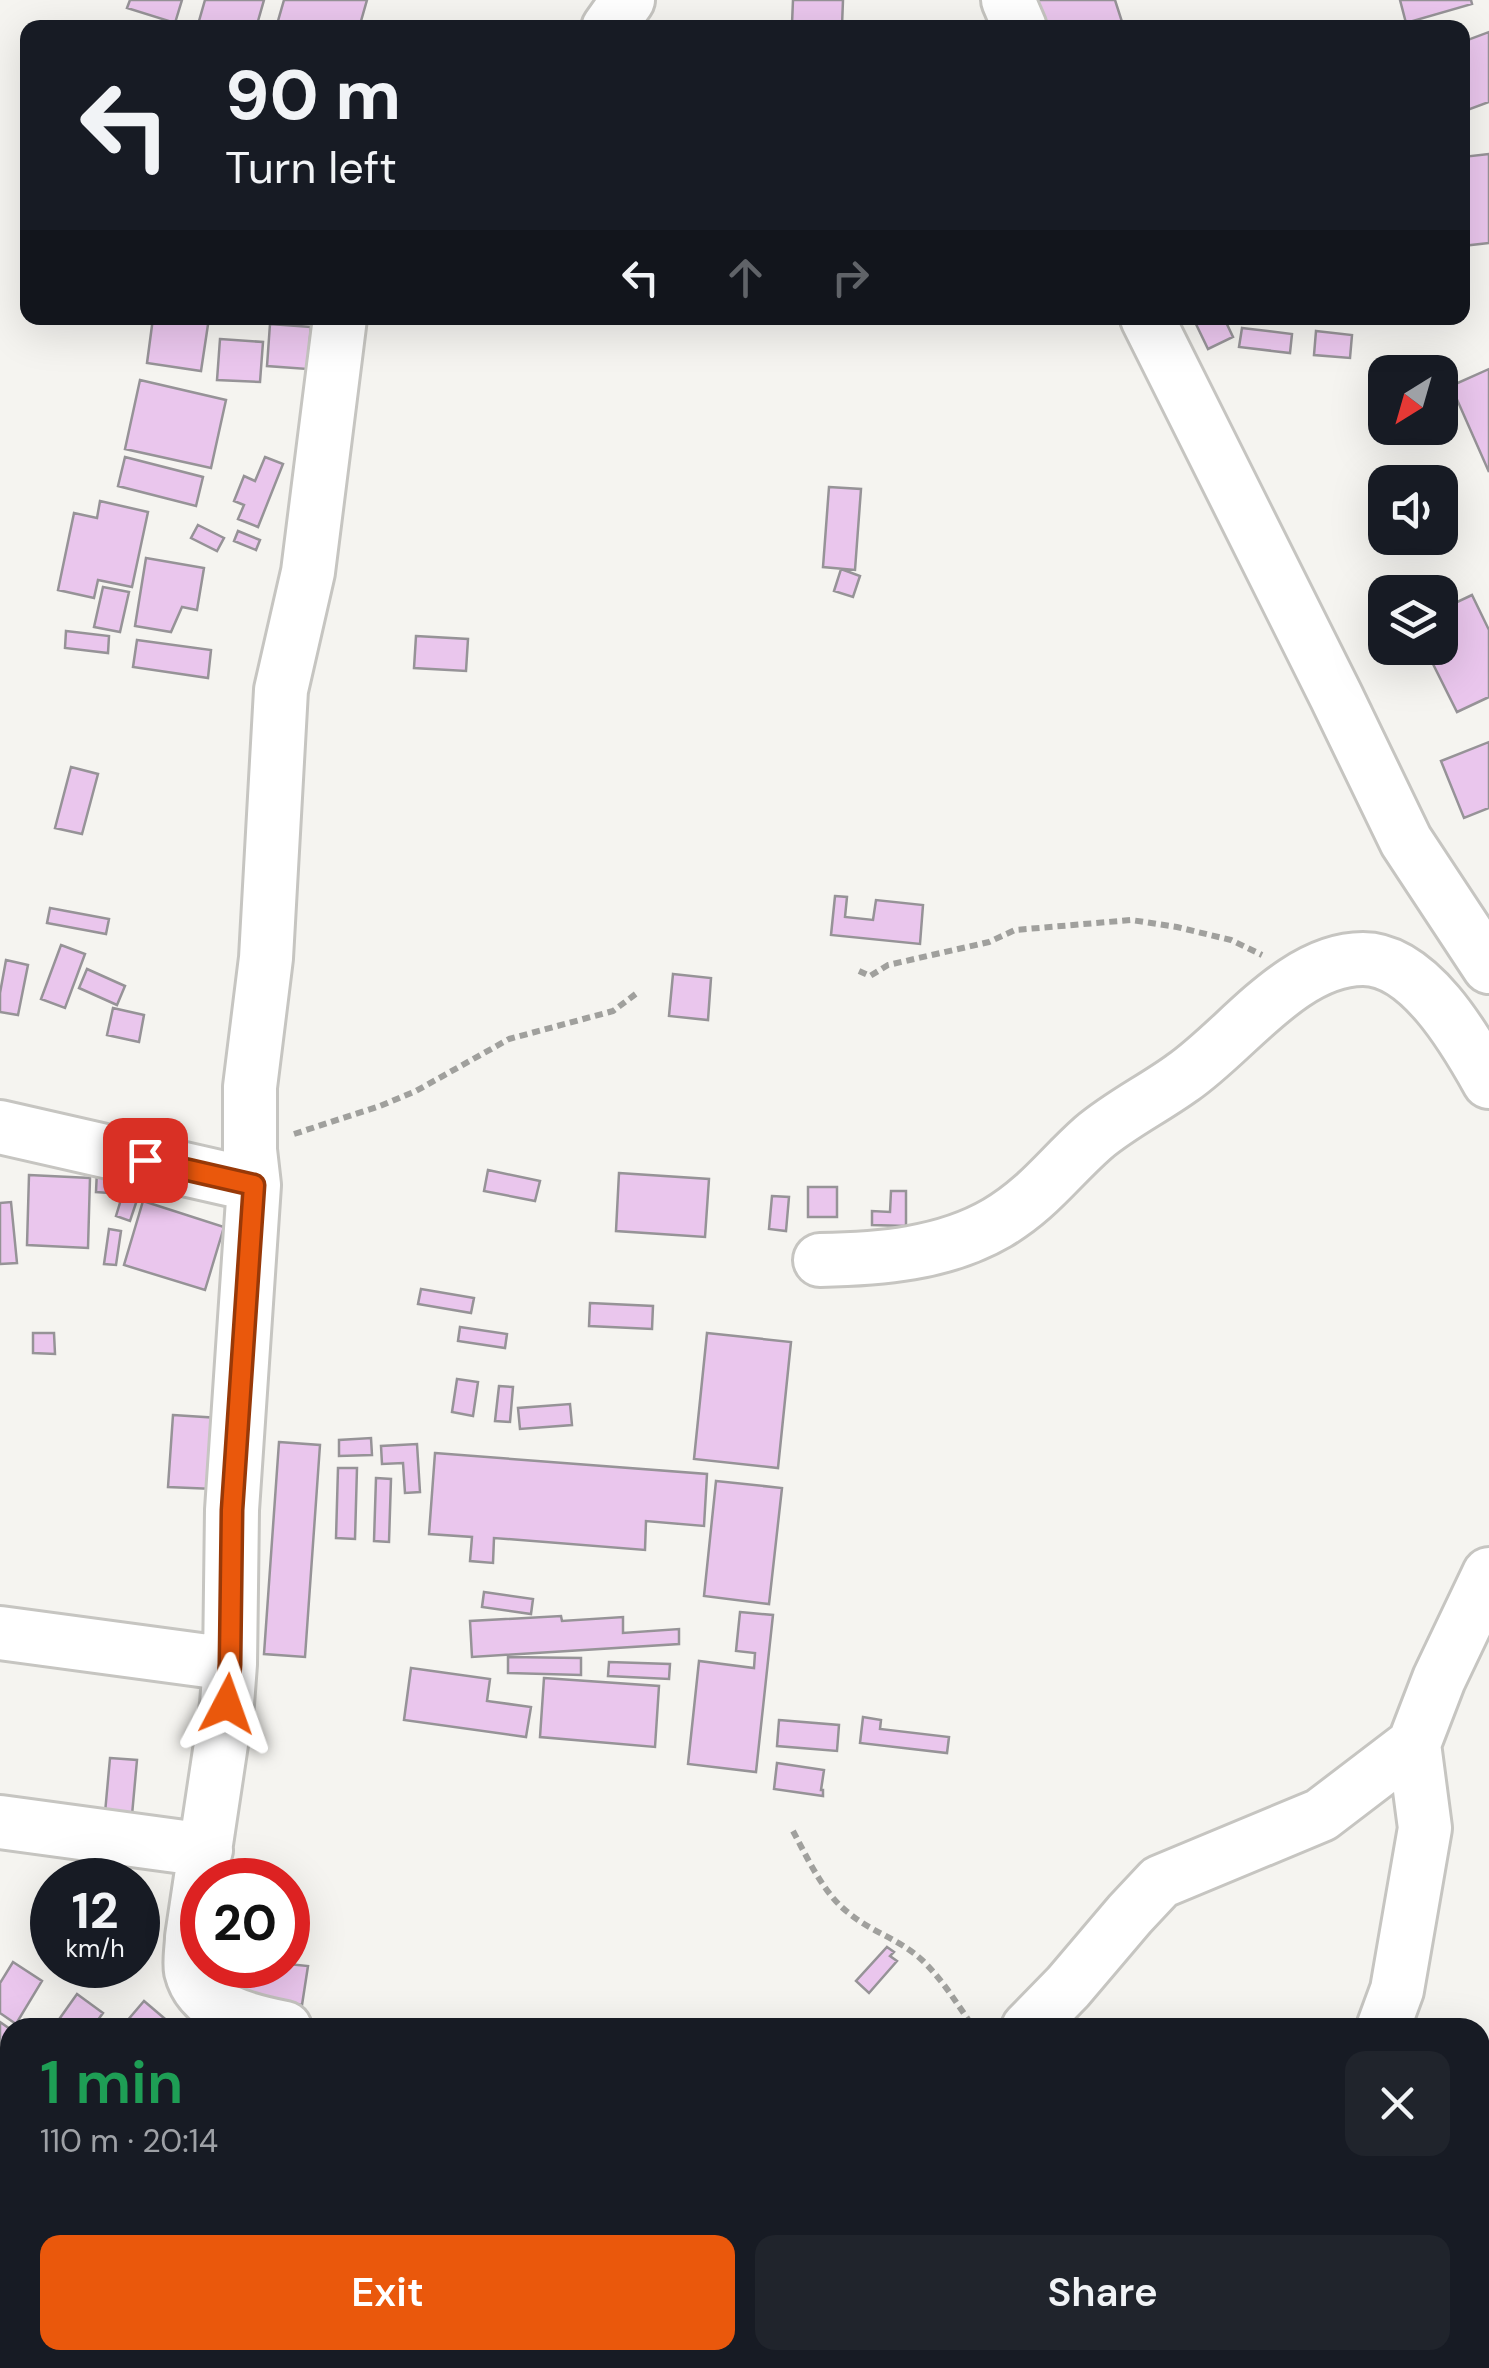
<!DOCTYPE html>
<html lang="en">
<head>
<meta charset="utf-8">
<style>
  body { margin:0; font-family:"DM Sans",sans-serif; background:#20242c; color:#f1f3f6; height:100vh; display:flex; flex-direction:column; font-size:38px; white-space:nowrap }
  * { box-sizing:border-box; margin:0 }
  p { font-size:32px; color:#9ea1a6 }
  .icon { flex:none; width:55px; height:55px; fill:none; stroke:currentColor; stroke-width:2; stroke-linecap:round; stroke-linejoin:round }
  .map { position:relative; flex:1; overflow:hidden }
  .details { position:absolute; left:0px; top:2018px; width:1490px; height:352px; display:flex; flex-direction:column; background:#171b24; border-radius:30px 30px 0 0; box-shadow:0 10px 40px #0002 }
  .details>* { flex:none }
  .banner { position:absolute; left:20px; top:20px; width:1450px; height:305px; border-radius:20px; box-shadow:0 10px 40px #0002; background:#171b24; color:#f1f3f6; overflow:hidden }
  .needle { width:65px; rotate:217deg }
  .fabs { position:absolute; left:1368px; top:355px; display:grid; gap:20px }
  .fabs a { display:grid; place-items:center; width:90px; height:90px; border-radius:20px; background:#171b24; box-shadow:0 10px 40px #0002; font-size:50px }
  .speed { position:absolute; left:30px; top:1858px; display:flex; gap:20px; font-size:50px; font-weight:700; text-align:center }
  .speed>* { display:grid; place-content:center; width:130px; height:130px; border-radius:50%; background:#171b24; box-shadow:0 10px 40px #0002; line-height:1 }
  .speed small { font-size:25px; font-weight:400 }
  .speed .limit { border:15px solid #d22; background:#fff; color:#111 }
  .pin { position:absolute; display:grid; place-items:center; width:85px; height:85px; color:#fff; margin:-42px; border-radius:20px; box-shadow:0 5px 15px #0006 }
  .me { position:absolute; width:110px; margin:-55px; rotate:4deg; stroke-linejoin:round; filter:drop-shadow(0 0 8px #0008) }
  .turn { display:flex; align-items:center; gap:35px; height:210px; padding:0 40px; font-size:45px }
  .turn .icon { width:130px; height:130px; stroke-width:2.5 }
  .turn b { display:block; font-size:70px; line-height:85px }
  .lanes { display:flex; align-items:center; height:95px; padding:0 40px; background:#0003; justify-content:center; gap:50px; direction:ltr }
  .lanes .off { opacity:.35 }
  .round { display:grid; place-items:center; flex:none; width:105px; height:105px; border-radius:20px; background:#20242c }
  .headline { display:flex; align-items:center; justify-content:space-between; height:170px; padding:0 40px }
  h1 { font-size:60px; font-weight:600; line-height:75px; color:#1e9e55 }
  .button { display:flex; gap:20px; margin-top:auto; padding:20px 40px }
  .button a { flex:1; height:115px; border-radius:20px; background:#ea580c; color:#fff; font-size:40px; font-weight:600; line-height:115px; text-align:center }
  .button a+a { background:#20242c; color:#f1f3f6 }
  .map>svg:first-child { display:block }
</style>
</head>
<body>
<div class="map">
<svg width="1489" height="2368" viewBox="0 0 1489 2368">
  <rect width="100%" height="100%" fill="#f5f4f0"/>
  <path fill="#eac6ed" stroke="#969397" stroke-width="2.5" d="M130,0H182L175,23L127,8Z
    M205,0H264L256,28H197Z
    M284,0H367L359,28H302L278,21Z
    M793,0H843L842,26L792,24Z
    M1036,0H1115L1124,28H1044Z
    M1400,0H1471L1472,4L1406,23Z
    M1489,32V102L1462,112V42Z
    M1489,154V243L1462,246V157Z
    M153,318H209L201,371L147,363Z
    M1199,318H1224L1233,337L1208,349L1194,320Z
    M270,324L311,327L307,369L267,366Z
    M1242,328L1292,334L1290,353L1239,347Z
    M1316,331L1352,335L1350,358L1314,355Z
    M220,339L263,342L260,382L217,380Z
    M1489,369V472L1451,386Z
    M140,380L226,400L211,468L125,449Z
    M125,457L203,477L196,506L118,486Z
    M265,457L283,464L258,527L238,519L244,505L234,501L244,476L255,481Z
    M829,487L861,489L855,570L823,567Z
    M100,501L148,512L132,587L98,580L94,598L58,590L74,513L97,518Z
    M198,525L224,538L217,551L191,538Z
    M238,531L260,540L256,550L234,541Z
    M146,558L204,568L197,610L182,607L171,632L135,626Z
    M841,569L860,576L853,597L834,591Z
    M103,587L129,592L120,632L94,627Z
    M1472,595L1489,630V697L1457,712L1425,648H1440V610Z
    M66,631L109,636L108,653L65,648Z
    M416,636L468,639L466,671L414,668Z
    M137,640L211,650L208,678L133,667Z
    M1489,742V808L1464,818L1441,761Z
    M71,767L98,774L82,834L55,828Z
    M835,896L847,897L845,917L873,920L876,900L923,905L920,944L831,935Z
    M50,908L109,919L106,934L47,923Z
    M61,945L85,954L65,1008L41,999Z
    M6,960L28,965L18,1015L0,1012V993Z
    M87,969L125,986L117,1005L79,988Z
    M673,974L711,978L708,1020L669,1016Z
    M113,1008L144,1015L139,1042L107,1035Z
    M97,1170L111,1171L109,1193L96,1192Z
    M488,1170L540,1181L535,1201L484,1191Z
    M129,1171L166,1183L162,1200L123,1188Z
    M619,1173L709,1179L705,1237L616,1231Z
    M29,1175L90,1178L88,1248L27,1245Z
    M808,1187H837V1217H808Z
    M891,1191H906V1226L872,1225V1211L890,1212Z
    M123,1193L138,1197L130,1221L116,1216Z
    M772,1196L789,1197L786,1231L769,1229Z
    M143,1201L224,1227L205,1290L124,1265Z
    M11,1202L17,1263L0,1264V1203Z
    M109,1229L121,1231L116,1265L104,1264Z
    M421,1289L474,1298L471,1313L418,1304Z
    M590,1303L653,1306L652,1329L589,1326Z
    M460,1327L507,1334L505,1348L458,1341Z
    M33,1333H54L55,1354L33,1353Z
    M707,1333L791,1342L778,1468L694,1459Z
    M457,1379L478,1382L473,1416L452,1412Z
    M499,1386L513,1387L510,1422L495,1421Z
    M570,1404L572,1425L520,1429L518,1408Z
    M173,1415L219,1418L214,1489L168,1487Z
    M371,1438L372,1455L339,1456V1440Z
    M279,1442L320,1445L305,1657L264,1654Z
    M417,1444L420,1492L405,1493L403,1463L382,1464L381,1446Z
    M435,1453L707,1474L704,1526L646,1521L645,1550L494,1538L493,1563L470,1561L472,1537L429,1534Z
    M338,1468H357L355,1539L336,1538Z
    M376,1478L391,1479L389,1542L374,1541Z
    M716,1481L782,1488L769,1604L704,1596Z
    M484,1592L533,1599L531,1614L482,1607Z
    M740,1612L773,1615L756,1772L688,1764L699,1661L754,1668L755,1653L736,1651Z
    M561,1616L562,1621L623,1617V1633L679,1629V1644L472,1657L470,1621Z
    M508,1657L581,1658V1675L508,1673Z
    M609,1662L670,1664L669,1679L608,1676Z
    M411,1668L490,1679L487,1701L531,1707L526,1737L404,1720Z
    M544,1678L659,1686L655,1747L540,1737Z
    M863,1717L881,1720L880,1729L949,1737L947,1753L860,1743Z
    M779,1720L839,1725L837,1751L777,1746Z
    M110,1758L137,1760L132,1815L105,1813Z
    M777,1763L824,1770L821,1790H823V1796L774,1789Z
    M887,1947L894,1952L890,1956L897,1961L869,1993L856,1981Z
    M13,1962L42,1981L16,2024L0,2013V1983Z
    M288,1964L308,1966L302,2005L236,1993L241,1965Z
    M77,1994L103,2013L92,2028H59L55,2025Z
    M144,2001L171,2024L168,2028H121Z
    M0,2022L10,2029V2091L0,2085Z
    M266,2360H299L302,2368H270Z
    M315,2360H383L387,2368H319Z
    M405,2360H468L451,2368H409Z
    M580,2360H592L595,2368H560Z"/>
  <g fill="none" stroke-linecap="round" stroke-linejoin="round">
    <g stroke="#c6c5c1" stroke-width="58">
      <path id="minor" d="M1008,0L1020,28
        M608,28L628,0
        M1147,318L1336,696L1406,841L1489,967
        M0,1127L254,1185
        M820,1260C879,1259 944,1254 997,1223C1038,1199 1059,1168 1093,1138C1120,1115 1153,1099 1182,1078C1236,1041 1292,959 1363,959C1419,959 1465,1039 1489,1082
        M0,1633L230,1664
        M0,1822L206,1850
        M285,2028C250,2021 201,2011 191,1971C189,1961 192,1947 192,1937L227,1704L230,1664L232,1510L254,1185L250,1150V1087L266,958L281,690L308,572L340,318
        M1028,2028L1068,1987L1130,1914L1160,1882L1321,1815L1414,1744
        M1383,2028L1397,1990L1425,1828L1414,1744L1439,1679L1489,1574
        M1480,2189L1489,2193
        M1219,2360L1224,2368"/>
    </g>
    <path stroke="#a0a09d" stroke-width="6" stroke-dasharray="8 5" stroke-linecap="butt" d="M859,971L870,976L888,965L989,942L1015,930L1131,920L1177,927L1231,940L1262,955
      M294,1134L380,1106L416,1091L509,1039L613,1011L637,993
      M793,1831C808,1859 824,1895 850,1914C873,1933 898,1938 922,1960C943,1980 957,2004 974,2028"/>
    <use href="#minor" stroke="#fff" stroke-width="52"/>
  </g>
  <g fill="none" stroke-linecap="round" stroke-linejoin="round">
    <g stroke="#983908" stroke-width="25">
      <path id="route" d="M145,1160L254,1185L232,1510L230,1664L227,1704"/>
    </g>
    <use href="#route" stroke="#ea580c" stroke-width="18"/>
  </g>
</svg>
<div class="fabs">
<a><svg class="needle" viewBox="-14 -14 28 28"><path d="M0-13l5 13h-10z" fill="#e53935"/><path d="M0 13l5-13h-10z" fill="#9ea1a6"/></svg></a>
<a><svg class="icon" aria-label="sound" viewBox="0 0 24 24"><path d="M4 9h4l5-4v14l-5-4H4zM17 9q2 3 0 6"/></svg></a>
<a><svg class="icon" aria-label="layers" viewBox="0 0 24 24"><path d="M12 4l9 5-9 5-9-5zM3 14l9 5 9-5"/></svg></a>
</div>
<div class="speed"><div>12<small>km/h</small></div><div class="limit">20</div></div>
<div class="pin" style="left:145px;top:1160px;background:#d93025"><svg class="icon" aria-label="arrive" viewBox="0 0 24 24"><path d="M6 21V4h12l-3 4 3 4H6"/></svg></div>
<svg class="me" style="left:227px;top:1704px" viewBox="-20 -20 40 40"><path d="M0-17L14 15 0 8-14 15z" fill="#ea580c" stroke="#fff" stroke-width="4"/></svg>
<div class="banner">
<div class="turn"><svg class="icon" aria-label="left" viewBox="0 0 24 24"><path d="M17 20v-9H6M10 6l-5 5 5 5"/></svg><div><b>90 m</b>Turn left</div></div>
<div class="lanes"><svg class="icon" aria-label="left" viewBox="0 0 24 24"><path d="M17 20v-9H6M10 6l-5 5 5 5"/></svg><svg class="icon off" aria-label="ahead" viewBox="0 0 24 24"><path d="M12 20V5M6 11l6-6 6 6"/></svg><svg class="icon off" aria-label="right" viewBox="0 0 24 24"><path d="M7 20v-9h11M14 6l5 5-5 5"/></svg></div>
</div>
<section class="details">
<div class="headline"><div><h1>1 min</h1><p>110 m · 20:14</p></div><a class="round"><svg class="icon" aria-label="close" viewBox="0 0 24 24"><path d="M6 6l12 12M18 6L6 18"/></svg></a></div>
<div class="button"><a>Exit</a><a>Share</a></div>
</section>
</div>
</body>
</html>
